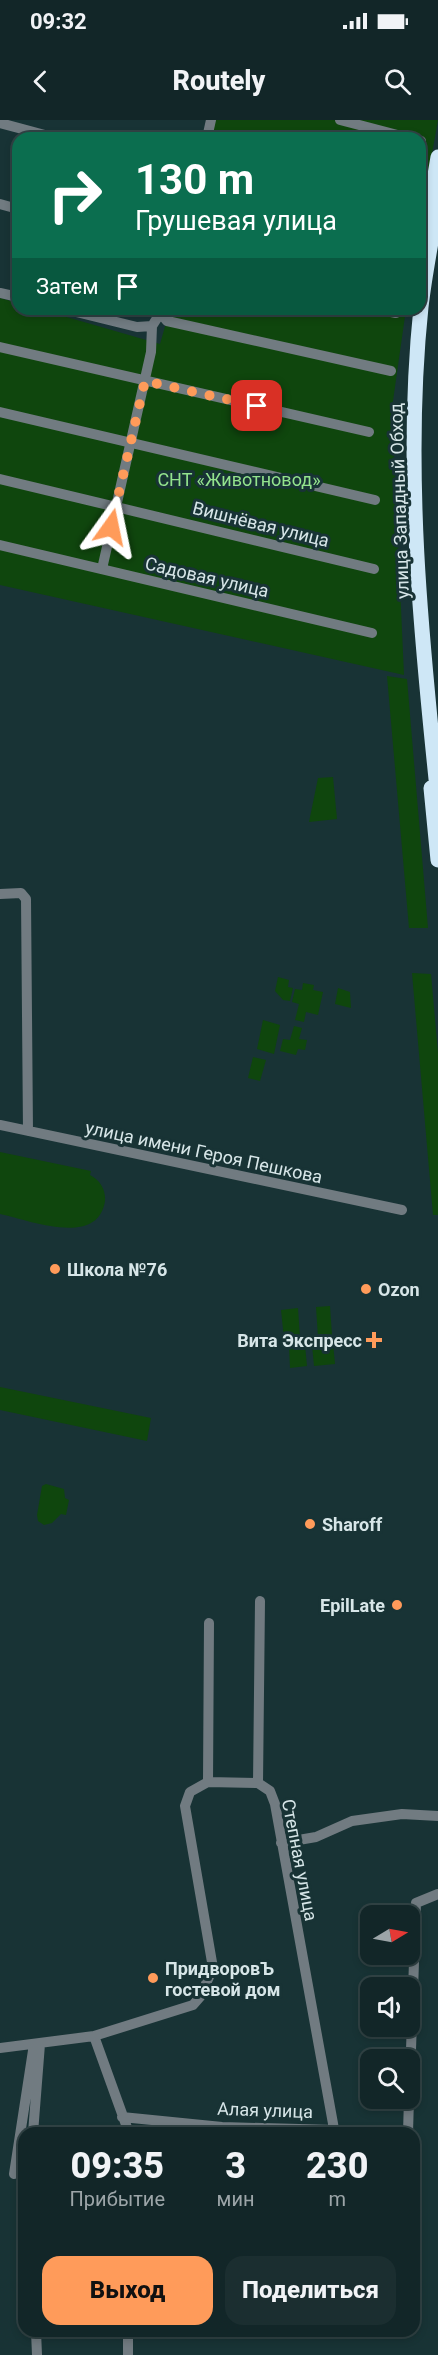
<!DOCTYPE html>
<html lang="ru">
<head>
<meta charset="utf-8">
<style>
  body { margin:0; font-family:Roboto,sans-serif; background:#1b2e30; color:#f1f3f6; height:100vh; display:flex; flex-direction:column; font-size:22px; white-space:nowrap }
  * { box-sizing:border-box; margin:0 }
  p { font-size:20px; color:#9ca5a8 }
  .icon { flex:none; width:33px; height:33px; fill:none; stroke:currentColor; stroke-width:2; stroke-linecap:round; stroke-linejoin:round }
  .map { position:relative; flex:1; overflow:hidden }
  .panel { position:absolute; left:18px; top:2007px; width:402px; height:210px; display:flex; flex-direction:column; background:#122628; border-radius:18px; box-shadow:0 3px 9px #0003,0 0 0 2px #314345 }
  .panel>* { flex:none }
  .hud { position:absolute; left:12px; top:12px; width:414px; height:183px; border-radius:18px; box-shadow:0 3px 9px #0003,0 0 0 2px #314345; background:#0b6e4f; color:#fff; overflow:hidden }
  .needle { width:39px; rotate:80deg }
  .controls { position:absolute; left:360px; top:1785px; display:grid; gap:12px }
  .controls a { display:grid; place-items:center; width:60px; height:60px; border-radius:12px; background:#122628; box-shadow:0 3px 9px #0003,0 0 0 2px #314345; font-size:30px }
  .pin { position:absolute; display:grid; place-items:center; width:51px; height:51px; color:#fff; margin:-26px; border-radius:12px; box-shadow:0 3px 9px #0006 }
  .me { position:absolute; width:66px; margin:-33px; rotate:12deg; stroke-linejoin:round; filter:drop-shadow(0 0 4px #0008) }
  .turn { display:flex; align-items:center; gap:21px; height:126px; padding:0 24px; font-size:27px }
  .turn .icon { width:78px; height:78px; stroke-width:2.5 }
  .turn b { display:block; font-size:42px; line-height:51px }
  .then { display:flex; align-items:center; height:57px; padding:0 24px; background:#0003; gap:12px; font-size:22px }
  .eta { display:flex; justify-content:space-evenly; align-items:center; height:102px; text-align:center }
  .eta b { font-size:36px; font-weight:800; line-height:42px }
  .primary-button { display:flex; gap:12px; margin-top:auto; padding:12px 24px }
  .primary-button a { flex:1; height:69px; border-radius:18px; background:#ff9b5a; color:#111; font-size:24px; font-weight:800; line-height:69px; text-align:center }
  .primary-button a+a { background:#1b2e30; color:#f1f3f6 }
  .status { display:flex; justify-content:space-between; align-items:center; height:42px; padding:0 30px; background:#122628; direction:ltr }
  .status svg { height:16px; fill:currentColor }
  header { display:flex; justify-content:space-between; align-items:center; height:78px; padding:0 24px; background:#122628; font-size:27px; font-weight:800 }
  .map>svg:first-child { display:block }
</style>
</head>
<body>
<div class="status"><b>09:32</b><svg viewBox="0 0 49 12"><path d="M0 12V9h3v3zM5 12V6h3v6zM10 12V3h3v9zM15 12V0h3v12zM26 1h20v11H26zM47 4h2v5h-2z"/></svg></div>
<header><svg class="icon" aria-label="back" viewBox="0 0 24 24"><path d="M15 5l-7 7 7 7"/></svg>Routely<svg class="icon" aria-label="search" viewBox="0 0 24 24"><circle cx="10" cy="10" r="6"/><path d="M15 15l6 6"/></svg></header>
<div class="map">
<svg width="438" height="2235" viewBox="0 0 438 2235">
  <rect width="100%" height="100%" fill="#183335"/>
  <path fill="#0f460d" d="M211,0H438L420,101V18H207Z
    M0,178L18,183V189H39L160,224L170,189H406L392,288L404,555L0,465Z
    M387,556L407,559L428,808H409Z
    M333,657L337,699L309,702L318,658Z
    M412,853L431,854L438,933V1095H433Z
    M278,857L289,860L288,867L293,868L290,881L283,880L275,871Z
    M303,863L314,865L313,870L323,872L318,895L306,892L304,902L295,900L299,884L292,882L295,869L302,870Z
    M338,868L350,872L351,888L335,884Z
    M263,900L280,905L274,934L257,929Z
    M294,906L302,908L299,919L307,920L305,930L298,929L296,935L280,931L283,919L290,920Z
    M253,937L266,940L260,961L248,958Z
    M0,1032L91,1051L90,1055C100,1060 106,1070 105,1081C98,1128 29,1100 0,1094Z
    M330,1186L332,1215L318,1217L316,1187Z
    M298,1188L300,1218L284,1219L281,1190Z
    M333,1223L335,1244L314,1246L312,1225Z
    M305,1225L307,1246L290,1248L289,1227Z
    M0,1267L151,1298L147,1321L0,1290Z
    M46,1364L64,1369L65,1378L69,1380L66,1395L61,1394L52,1403L44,1405L38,1401L37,1395L42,1366Z"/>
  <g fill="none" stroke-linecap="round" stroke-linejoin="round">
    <path stroke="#717b81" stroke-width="10" d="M340,0L409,18
      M0,3L56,18
      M207,18L211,0
      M420,21H421
      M0,84L18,89
      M0,173L18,177
      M64,189L137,207L152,206
      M377,189L396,193
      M162,195L167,201L391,251
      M0,227L369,312
      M0,292L375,380
      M0,359L374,449
      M0,425L372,513
      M102,449L151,232L152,206L163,189
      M0,774L21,773L26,779L28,1011
      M0,1005L402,1090
      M260,1481L258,1663L270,1671L275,1684L334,2009
      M208,1662L209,1503
      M281,1723L316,1717L352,1701L402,1694L438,1696
      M94,1916L129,2013
      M0,1928L94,1916L193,1885L200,1877L213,1848L185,1686L190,1672L208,1662L258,1663
      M410,1959L416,1783L438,1774
      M122,1997L222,2007L408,2012
      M33,2013L40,1924
      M408,2013L409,1978
      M14,2054L34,1924
      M36,2211L37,2235
      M128,2211V2235"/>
    <path stroke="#cee7f6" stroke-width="15" d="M438,83C432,118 425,152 421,187C404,349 421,516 438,678
      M428,96L438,37
      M431,668L438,740"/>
  </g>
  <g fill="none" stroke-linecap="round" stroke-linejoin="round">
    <path stroke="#ff9b5a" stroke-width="10" stroke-dasharray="0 18" d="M111,407L145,261L257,286"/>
  </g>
  <g fill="#ff9b5a" stroke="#183335" stroke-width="2">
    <circle cx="55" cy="1149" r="6"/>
    <circle cx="366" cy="1169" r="6"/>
    <path d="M371 1211h6v6h6v6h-6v6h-6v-6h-6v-6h6z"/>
    <circle cx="310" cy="1404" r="6"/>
    <circle cx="397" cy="1485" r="6"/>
    <circle cx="153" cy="1858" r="6"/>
  </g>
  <g text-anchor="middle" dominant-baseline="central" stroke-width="6" stroke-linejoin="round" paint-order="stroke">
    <g font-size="18" fill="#93e38d" stroke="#183335">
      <text x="239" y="359">СНТ «Животновод»</text>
    </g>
    <g font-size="18" fill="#d7e6e8" stroke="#183335">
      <text transform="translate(399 381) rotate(-92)">улица Западный Обход</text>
      <text transform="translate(261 404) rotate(14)">Вишнёвая улица</text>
      <text transform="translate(207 457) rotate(13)">Садовая улица</text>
      <text transform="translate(204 1032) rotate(12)">улица имени Героя Пешкова</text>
      <text transform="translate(300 1740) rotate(79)">Степная улица</text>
      <text transform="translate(265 1990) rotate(2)">Алая улица</text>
    </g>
    <g font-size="18" font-weight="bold" fill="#d7e6e8" stroke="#183335" text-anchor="start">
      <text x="67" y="1149">Школа №76</text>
      <text x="378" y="1169">Ozon</text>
      <text x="362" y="1220" text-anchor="end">Вита Экспресс</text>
      <text x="322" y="1404">Sharoff</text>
      <text x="385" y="1485" text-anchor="end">EpilLate</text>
      <text x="165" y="1848">ПридворовЪ<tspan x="165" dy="21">гостевой дом</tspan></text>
    </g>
  </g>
</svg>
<div class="controls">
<a><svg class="needle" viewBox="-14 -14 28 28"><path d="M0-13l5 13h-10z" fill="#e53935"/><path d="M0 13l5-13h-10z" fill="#9ca5a8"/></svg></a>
<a><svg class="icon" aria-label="sound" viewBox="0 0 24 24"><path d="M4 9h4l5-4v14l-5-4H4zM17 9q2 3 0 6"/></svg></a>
<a><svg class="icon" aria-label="search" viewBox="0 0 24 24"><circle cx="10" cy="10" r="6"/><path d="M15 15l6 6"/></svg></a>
</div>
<div class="pin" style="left:257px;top:286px;background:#d93025"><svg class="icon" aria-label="arrive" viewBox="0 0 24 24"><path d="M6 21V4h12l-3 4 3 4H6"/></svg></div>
<svg class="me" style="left:111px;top:407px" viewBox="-20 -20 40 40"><path d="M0-17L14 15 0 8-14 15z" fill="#ff9b5a" stroke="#fff" stroke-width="4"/></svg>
<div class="hud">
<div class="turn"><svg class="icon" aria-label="right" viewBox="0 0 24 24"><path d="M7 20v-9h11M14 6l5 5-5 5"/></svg><div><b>130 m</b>Грушевая улица</div></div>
<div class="then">Затем<svg class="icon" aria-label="arrive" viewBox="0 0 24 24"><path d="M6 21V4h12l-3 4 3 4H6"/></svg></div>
</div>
<section class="panel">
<div class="eta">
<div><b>09:35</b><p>Прибытие</p></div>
<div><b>3</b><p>мин</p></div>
<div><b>230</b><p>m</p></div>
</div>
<div class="primary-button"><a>Выход</a><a>Поделиться</a></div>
</section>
</div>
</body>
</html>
